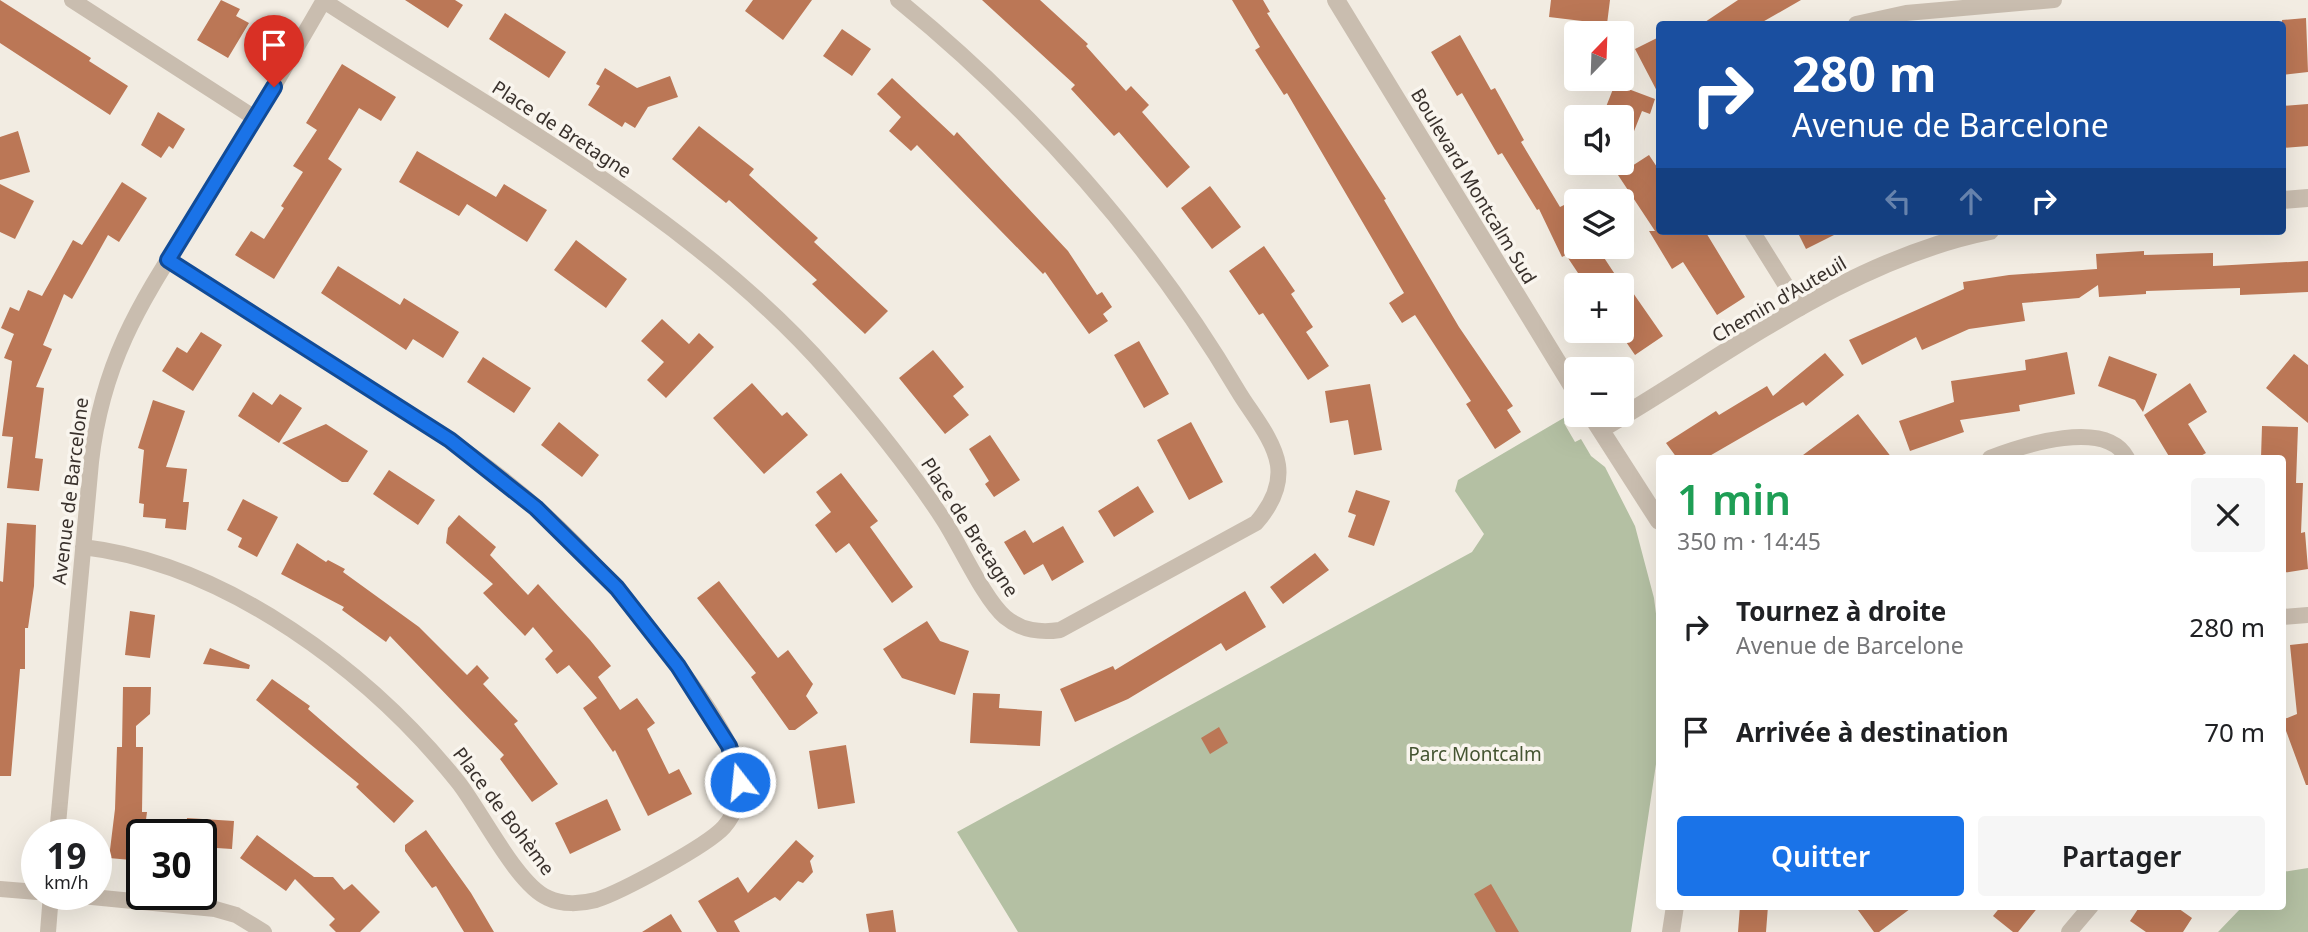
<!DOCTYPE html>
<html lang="fr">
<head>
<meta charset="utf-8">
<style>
  body { margin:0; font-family:"Noto Sans",sans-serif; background:#f6f6f6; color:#202124; height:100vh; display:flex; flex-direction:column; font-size:26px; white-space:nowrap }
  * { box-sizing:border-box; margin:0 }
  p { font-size:23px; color:#757577 }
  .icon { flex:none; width:38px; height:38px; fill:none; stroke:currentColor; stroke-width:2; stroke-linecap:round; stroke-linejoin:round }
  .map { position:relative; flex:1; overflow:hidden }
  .drawer { position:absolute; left:1656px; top:455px; width:630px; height:455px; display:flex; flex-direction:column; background:#fff; border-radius:7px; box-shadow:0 7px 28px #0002 }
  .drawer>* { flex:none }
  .hud { position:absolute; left:1656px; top:21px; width:630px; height:214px; border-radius:7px; box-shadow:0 7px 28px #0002; background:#1a4fa0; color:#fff; overflow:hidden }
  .needle { width:46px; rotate:23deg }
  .fabs { position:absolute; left:1564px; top:21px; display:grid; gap:14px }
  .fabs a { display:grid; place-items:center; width:70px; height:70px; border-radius:7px; background:#fff; box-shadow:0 7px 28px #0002; font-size:35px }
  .speed { position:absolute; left:21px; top:819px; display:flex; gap:14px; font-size:35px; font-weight:700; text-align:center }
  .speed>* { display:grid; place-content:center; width:91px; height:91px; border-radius:50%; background:#fff; box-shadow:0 7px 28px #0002; line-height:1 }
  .speed small { font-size:18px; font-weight:400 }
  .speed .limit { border:4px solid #111; border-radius:10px; background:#fff; color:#111 }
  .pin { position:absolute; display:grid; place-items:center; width:60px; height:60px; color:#fff; margin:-72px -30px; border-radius:50% 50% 50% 0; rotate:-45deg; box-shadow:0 0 7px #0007 }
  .pin .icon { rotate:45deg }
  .me { position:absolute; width:77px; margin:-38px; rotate:344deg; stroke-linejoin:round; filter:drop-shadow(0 0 5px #0008) }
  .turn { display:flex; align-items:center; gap:24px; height:147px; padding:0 21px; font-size:32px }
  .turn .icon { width:91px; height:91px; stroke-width:2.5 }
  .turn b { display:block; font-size:49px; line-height:60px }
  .lanes { display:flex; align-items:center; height:66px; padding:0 21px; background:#0003; justify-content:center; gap:35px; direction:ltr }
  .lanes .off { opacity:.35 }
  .round { display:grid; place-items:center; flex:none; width:74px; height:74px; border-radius:7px; background:#f6f6f6 }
  .headline { display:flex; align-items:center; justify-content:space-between; height:119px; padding:0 21px }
  h1 { font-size:42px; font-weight:600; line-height:52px; color:#1e9e55 }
  .cta { display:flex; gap:14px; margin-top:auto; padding:14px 21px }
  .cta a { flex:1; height:80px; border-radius:7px; background:#1a73e8; color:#fff; font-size:28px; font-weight:600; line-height:80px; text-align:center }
  .cta a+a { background:#f6f6f6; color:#202124 }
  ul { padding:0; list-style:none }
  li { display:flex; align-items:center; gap:21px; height:105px; padding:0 21px }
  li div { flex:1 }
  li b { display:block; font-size:26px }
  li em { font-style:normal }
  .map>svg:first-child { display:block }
</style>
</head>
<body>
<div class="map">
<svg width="2308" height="932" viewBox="0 0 2308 932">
  <rect width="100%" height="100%" fill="#f2ece2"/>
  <path fill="#b4c0a3" d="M1567,416L1569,420L1564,423L1575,442L1581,439L1591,456L1605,467L1635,526L1654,598L1659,637V744L1631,932H1018L957,832L1472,552L1484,534L1455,491L1458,480Z
    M2308,868V932H2218L2242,907L2282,906V872Z"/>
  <path fill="#bb7756" d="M0,0L91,58L89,61L128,86L110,115L0,43Z
    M221,0L240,9L236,16L249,23L228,58L197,40Z
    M405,0H455L463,5L448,28Z
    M753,0H812L783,40L745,11Z
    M982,0H1040L1088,44L1086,46L1126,91L1131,86L1149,105L1142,112L1190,167L1167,188L1119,132L1114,136L1071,89L1075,85Z
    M1232,0H1263L1270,12L1267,13L1386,199L1384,200L1459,327L1513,406L1507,410L1521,432L1495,449L1466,404L1471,401L1415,315L1402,323L1389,303L1404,293L1287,93L1284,95L1255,50L1260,47Z
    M1551,0H1610L1607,24L1549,17Z
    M1738,0H1801L1759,24H1702Z
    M505,13L566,52L549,78L489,39Z
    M2306,18L2308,72L2282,75V20Z
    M842,29L871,49L852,76L823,56Z
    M1460,35L1491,90L1495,88L1524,140L1521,142L1560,207L1564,205L1577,231V247H1597L1622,285H1586L1566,255L1562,257L1539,209L1537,210L1502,153L1498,155L1462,93L1457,96L1431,52Z
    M1659,37V95L1635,49Z
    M342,64L396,97L381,121L359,108L328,159L342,169L274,279L235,255L251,231L264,239L284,208L281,206L303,172L293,166L317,130L306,123Z
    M605,68L637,88L670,76L678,97L648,107L635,128L625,122L622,127L588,105L600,86L596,84Z
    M892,78L954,136L957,132L1068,251L1097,295L1102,292L1112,307L1103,314L1108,321L1089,334L1045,272L1043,274L917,145L911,151L889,131L901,117L877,94Z
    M1615,84L1655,99L1650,114L1642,111L1623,159L1622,117H1602Z
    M2308,104V146L2282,148V106Z
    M158,112L185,129L173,149L169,146L161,158L141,145Z
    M699,126L754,169L749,175L818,238L814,242L888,311L865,334L812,284L817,280L729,200L726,203L672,159Z
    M18,131L30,172L0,180V137Z
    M417,151L496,197L504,184L547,210L527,242L467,204L459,216L399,182Z
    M1649,155L1659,170V231H1705L1745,297L1717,315L1683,262L1672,269L1649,231H1655L1618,175Z
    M122,182L147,198L119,242L108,235L72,299L64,294L43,345L52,349L36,387L44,388L35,458L43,459L39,491L7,488L13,437L2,436L12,361L4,358L14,334L1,328L10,307L19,311L28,290L42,296L73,240L82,245Z
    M0,184L34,201L15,239L0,232Z
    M1210,186L1241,227L1212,249L1181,208Z
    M1797,231H1842L1806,249Z
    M576,240L627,279L606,308L554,270Z
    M1264,246L1295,291L1291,294L1313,327L1306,332L1329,366L1308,380L1263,313L1259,315L1229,271Z
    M2144,251V255L2213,253V266L2308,261V292L2240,295V288L2146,291V294L2099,297L2098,285L2079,298L2022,303L2025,321L1969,329L1922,350L1916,337L1862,365L1849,340L1964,289L1963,282L2009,275L2097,269L2096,254Z
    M338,266L400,305L404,298L459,332L443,358L413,339L406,350L321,293Z
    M1631,290L1663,336L1635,355L1622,336V296Z
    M662,319L689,344L699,333L714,347L666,398L647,380L664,362L641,341Z
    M201,332L222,345L193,391L162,371L177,347L187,353Z
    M1139,341L1169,394L1144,408L1114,355Z
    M933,350L964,387L953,396L969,415L945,434L899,378Z
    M2067,352L2075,394L2019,405L2020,411L1960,420L1964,432L1910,451L1899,421L1954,402L1951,381L2026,370L2025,360Z
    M1825,353L1844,375L1806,406L1803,402L1706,458H1677L1666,443L1716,411L1719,415L1767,386L1773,396Z
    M2294,354L2308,365V423L2266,388Z
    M2109,356L2157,374L2143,412L2135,400L2098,386Z
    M483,357L531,388L514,413L467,382Z
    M752,383L782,416L787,412L808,435L764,474L713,418Z
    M2190,383L2207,412L2188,424L2206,453L2197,458H2170L2144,415Z
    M1370,384L1382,450L1354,455L1348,420L1330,423L1325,391Z
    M253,392L272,405L280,394L302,408L279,443L238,416Z
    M153,400L185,411L166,467L187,469L183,502H189L186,530L165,528L166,519L143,517L144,504L139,503L144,450L138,448Z
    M1858,414L1892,458H1799Z
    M559,422L599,455L582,477L541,445Z
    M1191,422L1223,482L1189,500L1157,440Z
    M326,424L368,451L348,482H342L282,443Z
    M2262,426L2298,427L2296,483H2303L2301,533L2305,532L2308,569L2282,573V458H2261Z
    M990,435L1020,480L994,497L985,484L989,481L969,449Z
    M389,470L435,500L418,525L373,494Z
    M841,473L878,521L870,527L913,587L892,603L849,543L836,553L815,525L831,512L816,492Z
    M1138,486L1154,512L1114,537L1098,511Z
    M1356,490L1390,501L1374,546L1348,537L1356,515L1348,512Z
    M243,499L278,517L257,557L238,547L242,538L227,530Z
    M459,515L496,547L490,555L528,595L538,584L590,640L611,666L598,677L620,710L637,698L655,723L647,729L669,774L679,769L692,794L648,816L615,750L613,752L583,708L597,698L569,665L557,674L545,659L553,651L533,627L525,636L483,593L493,584L446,543L448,528Z
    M7,523L36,525L34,586L28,628H25V669H20L11,776H0V581L3,582Z
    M1063,526L1084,562L1052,581L1043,564L1024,575L1004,542L1025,530L1033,543Z
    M297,543L326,562L328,560L345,569L343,572L419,627L467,675L477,665L489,678L483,684L518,721L514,724L558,784L532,802L500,759L504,755L390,636L386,642L342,610L344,607L281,574Z
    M1315,553L1329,570L1283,604L1270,587Z
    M719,581L778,658L788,650L813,684L806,696L818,713L795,730H789L751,677L756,673L697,598Z
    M1245,591L1266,627L1226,651L1221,643L1128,699L1075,722L1060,689L1113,666L1115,670Z
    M130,611L155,615L150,658L125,655Z
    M927,621L940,641L969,651L955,695L902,678L883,649Z
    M2308,643V785H2306L2282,720L2297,714L2290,645Z
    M210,648L250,665L249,669L203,664Z
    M272,679L310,706L308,709L414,801L394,823L356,787L359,784L256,700Z
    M123,687H151L150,714L136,726V747H143L142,812H147L144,835H142V861L109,858L115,809L117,747H122Z
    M973,693L1000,694L999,708L1042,711L1040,746L970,743Z
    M1219,727L1228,743L1210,754L1201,738Z
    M846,745L855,803L818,809L809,751Z
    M607,799L621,830L570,854L555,823Z
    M187,818L234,821L232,849L201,847V835H186Z
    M426,830L471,893L494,932H464L436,886L432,888L405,851V845Z
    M257,835L314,877H333L344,890L352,884L380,912L360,932H336L329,925L335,919L295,879L286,891L240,858Z
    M796,840L814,856L810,861L813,872L803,883L798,881L780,901L775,897L734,921L740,932H717L698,901L738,877L748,893Z
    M1491,884L1519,932H1496L1474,894Z
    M1740,906H1768L1766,932H1738Z
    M1855,906H1914L1879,932H1874Z
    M2001,906H2039L2018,932H2013L1993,916Z
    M2140,906H2175L2192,918L2183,932H2146L2130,921Z
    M893,910L896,932H869L866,914Z
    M671,914L682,932H642Z"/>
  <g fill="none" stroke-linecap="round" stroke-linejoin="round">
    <path stroke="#c9bdaf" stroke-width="16" d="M72,0L255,118
      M324,1C494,112 695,218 830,373C870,419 909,467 943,519C960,545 984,599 1005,617C1022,631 1040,633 1060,630L1256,523C1270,507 1281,487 1278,465C1274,439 1251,413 1238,391C1150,242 1032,109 898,0
      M1856,24L1906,13L2054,0
      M1752,231L1800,308
      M1990,458C2024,445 2106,418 2127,458
      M83,547C227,564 370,672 458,782C481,811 517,885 548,898C562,905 581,904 596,900C621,892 707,846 724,827C737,812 742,792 739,773C731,732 680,668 653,634C602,567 541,505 472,456C428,424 380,396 334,366C279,331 224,294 168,260
      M2282,617L2308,615
      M57,835L91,462C104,347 152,287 210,193C249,129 287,64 324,0
      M0,889L37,892
      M61,894L215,909L236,915L264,932
      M48,932L51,894
      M2069,932L2091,906"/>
    <path stroke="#c9bdaf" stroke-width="18" d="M1336,0L1577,394
      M2282,200L2308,198
      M1591,415L1659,521
      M1601,429C1725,357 1846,260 1990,231
      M1671,932L1675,906"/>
  </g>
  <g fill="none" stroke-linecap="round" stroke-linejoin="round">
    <g stroke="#114b97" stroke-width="18">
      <path id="route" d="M274,87L168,260L450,440L536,508L617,588L678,666L729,746L740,782"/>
    </g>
    <use href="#route" stroke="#1a73e8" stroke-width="12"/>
  </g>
  <g text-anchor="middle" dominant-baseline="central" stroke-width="7" stroke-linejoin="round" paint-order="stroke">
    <g font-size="19" fill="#39312c" stroke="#f9f5ee">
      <text transform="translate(562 129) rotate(33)">Place de Bretagne</text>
      <text transform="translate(1474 186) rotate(59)">Boulevard Montcalm Sud</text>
      <text transform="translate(1779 299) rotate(-30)">Chemin d'Auteuil</text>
      <text transform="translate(70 491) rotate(-83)">Avenue de Barcelone</text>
      <text transform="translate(970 527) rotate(57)">Place de Bretagne</text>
      <text transform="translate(504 811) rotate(53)">Place de Bohème</text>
    </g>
    <g font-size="19" fill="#455532" stroke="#f9f5ee">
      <text x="1475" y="754">Parc Montcalm</text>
    </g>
  </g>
</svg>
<div class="fabs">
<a><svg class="needle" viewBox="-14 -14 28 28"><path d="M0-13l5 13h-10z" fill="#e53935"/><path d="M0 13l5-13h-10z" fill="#757577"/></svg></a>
<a><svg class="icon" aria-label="sound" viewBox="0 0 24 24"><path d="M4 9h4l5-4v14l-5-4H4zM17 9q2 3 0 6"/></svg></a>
<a><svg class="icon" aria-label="layers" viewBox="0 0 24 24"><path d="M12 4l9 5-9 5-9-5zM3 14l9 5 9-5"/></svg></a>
<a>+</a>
<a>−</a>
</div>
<div class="speed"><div>19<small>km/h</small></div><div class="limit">30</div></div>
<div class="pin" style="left:274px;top:87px;background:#d93025"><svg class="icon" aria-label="arrive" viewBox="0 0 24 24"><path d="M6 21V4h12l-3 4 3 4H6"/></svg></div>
<svg class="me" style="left:740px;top:782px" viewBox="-20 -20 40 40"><circle r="17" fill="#1a73e8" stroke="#fff" stroke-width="3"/><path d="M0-11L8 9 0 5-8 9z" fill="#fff"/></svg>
<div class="hud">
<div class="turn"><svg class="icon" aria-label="right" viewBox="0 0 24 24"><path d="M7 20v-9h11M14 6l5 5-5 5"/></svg><div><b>280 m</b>Avenue de Barcelone</div></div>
<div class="lanes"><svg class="icon off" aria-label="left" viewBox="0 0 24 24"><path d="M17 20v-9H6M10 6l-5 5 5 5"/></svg><svg class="icon off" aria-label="ahead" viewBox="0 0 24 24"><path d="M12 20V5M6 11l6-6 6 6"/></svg><svg class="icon" aria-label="right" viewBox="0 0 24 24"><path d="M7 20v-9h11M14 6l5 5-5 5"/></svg></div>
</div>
<section class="drawer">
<div class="headline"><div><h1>1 min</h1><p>350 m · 14:45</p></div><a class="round"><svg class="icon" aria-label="close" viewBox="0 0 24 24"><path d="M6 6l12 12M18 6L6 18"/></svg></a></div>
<ul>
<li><svg class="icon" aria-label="right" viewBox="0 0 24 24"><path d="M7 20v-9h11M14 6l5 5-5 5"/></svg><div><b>Tournez à droite</b><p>Avenue de Barcelone</p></div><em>280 m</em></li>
<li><svg class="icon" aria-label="arrive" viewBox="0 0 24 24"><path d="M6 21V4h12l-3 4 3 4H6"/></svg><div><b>Arrivée à destination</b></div><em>70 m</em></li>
</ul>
<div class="cta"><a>Quitter</a><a>Partager</a></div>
</section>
</div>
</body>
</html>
